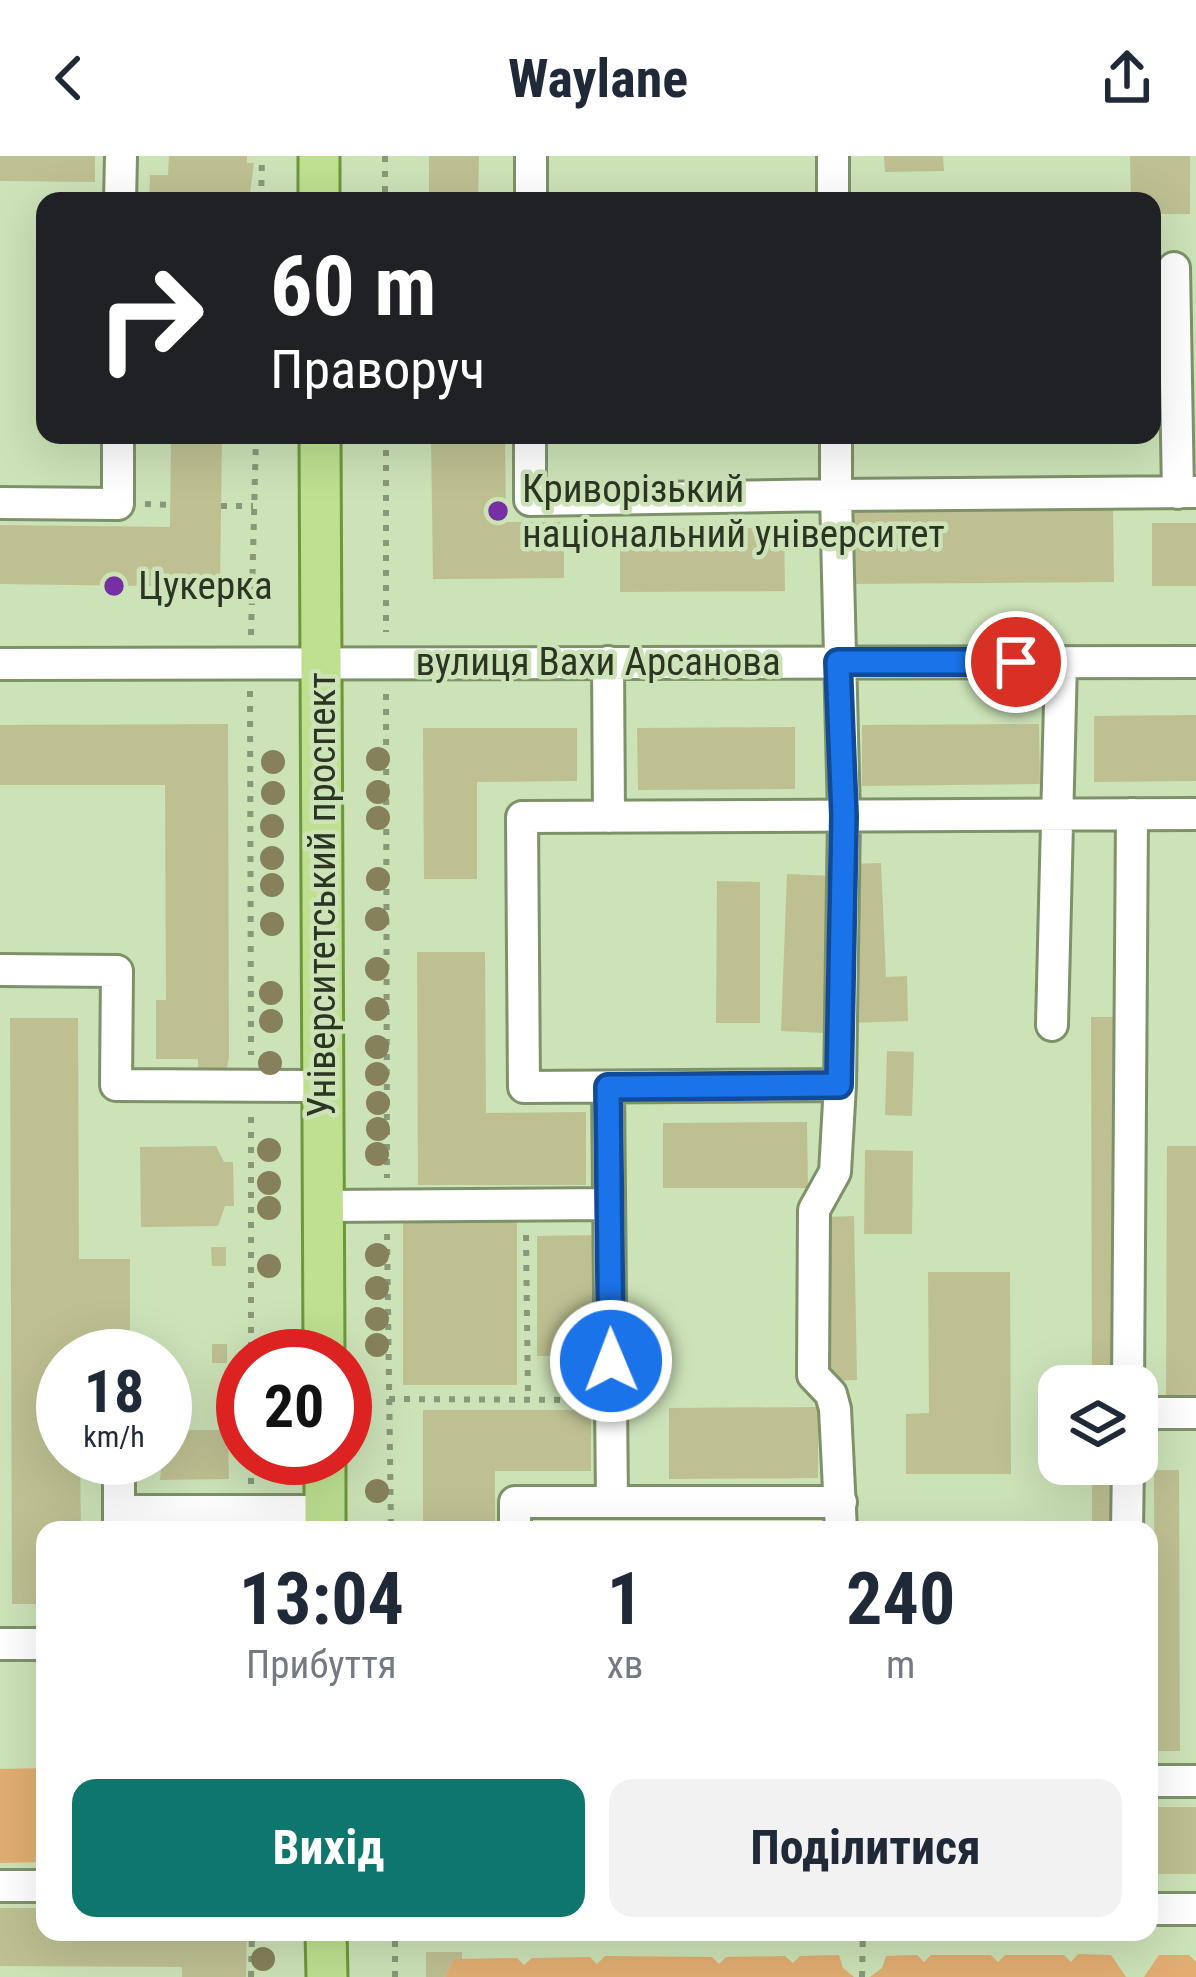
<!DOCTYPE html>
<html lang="uk">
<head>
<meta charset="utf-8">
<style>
  body { margin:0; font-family:"Roboto Condensed",sans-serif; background:#f2f2f3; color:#1f2937; height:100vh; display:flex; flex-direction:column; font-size:45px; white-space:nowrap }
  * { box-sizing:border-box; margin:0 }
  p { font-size:39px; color:#747a83 }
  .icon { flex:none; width:66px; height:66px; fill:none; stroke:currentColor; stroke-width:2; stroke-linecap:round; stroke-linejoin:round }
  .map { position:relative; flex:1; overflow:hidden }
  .side { position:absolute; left:36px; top:1365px; width:1122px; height:420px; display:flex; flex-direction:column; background:#fff; border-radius:24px; box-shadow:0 12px 48px #0002 }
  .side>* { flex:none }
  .guide { position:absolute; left:36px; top:36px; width:1125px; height:252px; border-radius:24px; box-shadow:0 12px 48px #0002; background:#202124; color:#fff; overflow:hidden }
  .controls { position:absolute; left:1038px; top:1209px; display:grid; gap:24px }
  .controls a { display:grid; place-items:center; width:120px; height:120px; border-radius:24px; background:#fff; box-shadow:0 12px 48px #0002; font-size:60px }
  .speed { position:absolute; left:36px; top:1173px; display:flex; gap:24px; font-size:60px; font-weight:700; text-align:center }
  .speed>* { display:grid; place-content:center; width:156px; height:156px; border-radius:50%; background:#fff; box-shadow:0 12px 48px #0002; line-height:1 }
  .speed small { font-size:30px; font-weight:400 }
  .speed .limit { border:18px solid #d22; background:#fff; color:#111 }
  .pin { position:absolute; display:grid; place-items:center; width:102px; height:102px; color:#fff; margin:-51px; border:6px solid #fff; border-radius:50%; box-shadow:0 3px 12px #0007 }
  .me { position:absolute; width:132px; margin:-66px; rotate:359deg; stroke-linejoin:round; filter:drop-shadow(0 0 9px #0008) }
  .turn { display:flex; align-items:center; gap:42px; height:252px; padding:0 36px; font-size:54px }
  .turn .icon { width:156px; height:156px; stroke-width:2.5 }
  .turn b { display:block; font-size:84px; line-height:102px }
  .eta { display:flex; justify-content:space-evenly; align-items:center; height:204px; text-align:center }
  .eta b { font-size:72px; font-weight:700; line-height:84px }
  .primary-button { display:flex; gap:24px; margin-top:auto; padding:24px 36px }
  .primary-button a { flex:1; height:138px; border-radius:24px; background:#0f766e; color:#fff; font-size:48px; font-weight:700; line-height:138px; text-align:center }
  .primary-button a+a { background:#f2f2f3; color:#1f2937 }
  header { display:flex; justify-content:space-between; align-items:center; height:156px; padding:0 36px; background:#fff; font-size:54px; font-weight:700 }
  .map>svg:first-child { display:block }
</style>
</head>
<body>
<header><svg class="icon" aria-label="back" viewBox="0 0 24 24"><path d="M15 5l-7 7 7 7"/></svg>Waylane<svg class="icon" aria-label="share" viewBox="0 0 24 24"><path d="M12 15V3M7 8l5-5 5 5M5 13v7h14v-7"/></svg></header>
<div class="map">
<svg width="1196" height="1821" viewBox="0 0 1196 1821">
  <rect width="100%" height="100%" fill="#cce2b7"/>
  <path fill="#e1ad71" d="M45,1612V1706L0,1707V1613Z
    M1078,1798L1111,1799L1126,1821H870L882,1812L886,1800L917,1799L924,1806L931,1799H991L998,1806L1005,1799H1064L1071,1806Z
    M839,1799L843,1812L854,1821H445L453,1803L517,1802L524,1809L532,1802L590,1801L597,1808L605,1800L712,1801L719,1808L726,1801L785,1800L793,1807L800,1800Z
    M1159,1799H1189L1196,1806V1821H1144Z"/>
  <path fill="#bec092" d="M0,0H95V26L0,25Z
    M169,0H247V7H254L249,45H149L150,19H168Z
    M429,0H479L478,45H429Z
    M884,0H943L944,15L885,16Z
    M1130,0H1190V58H1152V45H1131Z
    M171,279H222L220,431L0,428V369L170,371Z
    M431,279H505L506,366H564V422L433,423Z
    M1113,354L1114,426L848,428L847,355Z
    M1152,367H1196V430H1152Z
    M784,372L785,435L620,436V373Z
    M1196,559V625L1094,626V560Z
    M228,568L229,902L226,917H198V903H156V844H166L165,629H0V569Z
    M1039,568L1040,628L862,630V569Z
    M795,571V633L638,634L637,572Z
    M423,572H577V625L477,626V723H424Z
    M881,707L886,821L907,820L908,865L848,867L853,708Z
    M787,718L832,720L826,877L781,875Z
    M717,725L760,726V867H716Z
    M417,796H485L486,957L586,956V1029H418Z
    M1091,861H1118V1230H1092Z
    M10,862H78L79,1103H130V1194L63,1200V1302H80L81,1374H45V1448H12Z
    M887,895L914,896L912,960L885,959Z
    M807,966L808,1032H663V967Z
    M216,990L224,1006H233L234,1050H225L218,1070L141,1071L140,991Z
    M1167,990H1196V1244H1166Z
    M865,994L913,995L912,1078H864Z
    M854,1060L857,1224L828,1225L826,1061Z
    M403,1063H517V1229H403Z
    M600,1079V1200H537V1080Z
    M211,1091H226V1110H212Z
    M928,1116H1010L1011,1318H906V1258L929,1257Z
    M212,1188H227V1207H212Z
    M220,1233H232V1254H219Z
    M818,1251V1322L669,1323V1252Z
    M423,1254H591V1315H495V1374H423Z
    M165,1274H228L229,1323L160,1324Z
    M1092,1308H1118V1374H1092Z
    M1154,1314H1179L1180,1595H1155Z
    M1149,1651H1196V1718H1150Z
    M0,1752H45V1776H247L246,1821H182V1811L0,1810Z
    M426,1796H462V1803H453L445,1821H426Z"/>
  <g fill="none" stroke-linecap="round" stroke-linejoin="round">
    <g stroke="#7e926a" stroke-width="36">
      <path id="minor" d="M833,0V45
        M120,45L121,0
        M531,45V0
        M1174,112L1178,337
        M530,279V344L836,339L844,660L840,929
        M836,279V339L1196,336
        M0,347L118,348V279
        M608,506L609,661
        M0,508L1196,506
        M0,814L117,815L116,929L323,930
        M1052,869L1061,506
        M608,931L612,1346
        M324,1050L609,1048
        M1128,1230L1132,658
        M1137,1257H1196
        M119,1302V1355
        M119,1374V1355H325
        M515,1374V1346H841
        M841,1374L835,1253L831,1238L813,1219L814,1054L835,1016L840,929L524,931L522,661L1196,658
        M1127,1374L1128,1308
        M0,1488H45
        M1149,1625H1196
        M0,1730H45
        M1149,1753H1196"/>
    </g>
    <g stroke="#6f973a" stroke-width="45">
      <path id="major" d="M319,0V45
        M320,279L324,1200
        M325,1302V1374
        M326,1776L327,1821"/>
    </g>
    <path stroke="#889878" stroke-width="6" stroke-dasharray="6 9" stroke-linecap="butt" d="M385,0V45
      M261,45L262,0
      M386,279V476
      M145,348L170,349
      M221,350H253
      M251,479L256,279
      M250,535L251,899
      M386,538L387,1022
      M251,961V1200
      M387,1078L391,1374
      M526,1079L528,1244
      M389,1243L584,1244
      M251,1328V1302
      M251,1821L252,1776
      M395,1821V1776
      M862,1821L863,1776"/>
    <use href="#minor" stroke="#fff" stroke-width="30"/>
    <use href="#major" stroke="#bee090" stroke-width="39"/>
  </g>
  <g fill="#86815a">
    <circle cx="378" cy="603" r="12"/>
    <circle cx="273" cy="606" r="12"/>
    <circle cx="378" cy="636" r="12"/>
    <circle cx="273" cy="637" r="12"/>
    <circle cx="378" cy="662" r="12"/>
    <circle cx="272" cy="670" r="12"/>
    <circle cx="272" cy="702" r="12"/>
    <circle cx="378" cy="723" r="12"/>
    <circle cx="272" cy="729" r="12"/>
    <circle cx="377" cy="763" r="12"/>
    <circle cx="272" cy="768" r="12"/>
    <circle cx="377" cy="813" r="12"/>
    <circle cx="271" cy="837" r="12"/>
    <circle cx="377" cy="853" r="12"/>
    <circle cx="271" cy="865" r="12"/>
    <circle cx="377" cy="891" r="12"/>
    <circle cx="270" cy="907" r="12"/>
    <circle cx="377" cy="918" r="12"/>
    <circle cx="378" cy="947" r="12"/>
    <circle cx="378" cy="973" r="12"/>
    <circle cx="269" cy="994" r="12"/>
    <circle cx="377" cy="998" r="12"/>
    <circle cx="269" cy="1027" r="12"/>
    <circle cx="269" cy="1052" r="12"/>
    <circle cx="377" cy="1099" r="12"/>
    <circle cx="269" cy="1110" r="12"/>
    <circle cx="377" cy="1132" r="12"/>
    <circle cx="377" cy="1163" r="12"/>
    <circle cx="377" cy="1189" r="12"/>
    <circle cx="377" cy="1335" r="12"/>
    <circle cx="263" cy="1803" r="12"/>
  </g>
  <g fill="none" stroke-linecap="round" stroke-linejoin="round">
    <g stroke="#114b97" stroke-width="30">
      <path id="route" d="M611,1205L608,931L839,929L844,660L838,506H1016"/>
    </g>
    <use href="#route" stroke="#1a73e8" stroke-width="21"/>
  </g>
  <g fill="#7730a3" stroke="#cce2b7" stroke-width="4.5">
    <circle cx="498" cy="355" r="12"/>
    <circle cx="114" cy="430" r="12"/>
  </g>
  <g text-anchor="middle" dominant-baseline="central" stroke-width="9" stroke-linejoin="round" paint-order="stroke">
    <g font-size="39" fill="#2c3424" stroke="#cce2b7" text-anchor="start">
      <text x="522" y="333">Криворізький<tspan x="522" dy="45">національний університет</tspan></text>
      <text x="138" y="430">Цукерка</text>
    </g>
    <g font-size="39" fill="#2c3424" stroke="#cce2b7">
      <text x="598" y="506">вулиця Вахи Арсанова</text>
      <text transform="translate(322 739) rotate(-90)">Університетський проспект</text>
    </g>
  </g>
</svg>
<div class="controls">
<a><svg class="icon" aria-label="layers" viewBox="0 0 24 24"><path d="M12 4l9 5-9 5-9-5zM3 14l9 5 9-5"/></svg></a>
</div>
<div class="speed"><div>18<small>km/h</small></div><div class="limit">20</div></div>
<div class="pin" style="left:1016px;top:506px;background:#d93025"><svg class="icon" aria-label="arrive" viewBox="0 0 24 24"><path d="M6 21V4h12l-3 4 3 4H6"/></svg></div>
<svg class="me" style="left:611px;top:1205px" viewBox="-20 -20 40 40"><circle r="17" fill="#1a73e8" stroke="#fff" stroke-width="3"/><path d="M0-11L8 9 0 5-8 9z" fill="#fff"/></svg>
<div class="guide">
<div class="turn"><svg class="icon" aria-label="right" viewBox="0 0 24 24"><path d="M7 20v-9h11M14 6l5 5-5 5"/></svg><div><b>60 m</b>Праворуч</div></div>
</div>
<section class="side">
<div class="eta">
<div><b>13:04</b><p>Прибуття</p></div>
<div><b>1</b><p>хв</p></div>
<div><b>240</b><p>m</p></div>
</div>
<div class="primary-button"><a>Вихід</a><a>Поділитися</a></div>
</section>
</div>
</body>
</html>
